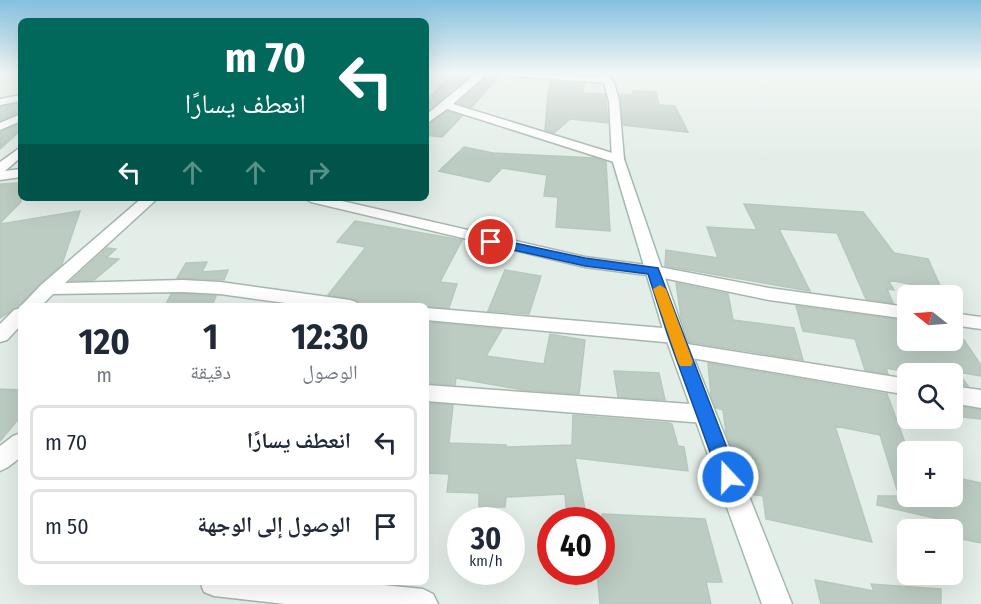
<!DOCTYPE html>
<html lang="ar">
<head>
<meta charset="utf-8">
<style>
  body { margin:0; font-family:"Fira Sans Condensed","Noto Naskh Arabic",sans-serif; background:#f6f6f7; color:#1f2937; direction:rtl; height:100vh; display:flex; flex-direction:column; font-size:22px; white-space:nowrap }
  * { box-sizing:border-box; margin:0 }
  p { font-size:20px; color:#747a83 }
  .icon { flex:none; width:33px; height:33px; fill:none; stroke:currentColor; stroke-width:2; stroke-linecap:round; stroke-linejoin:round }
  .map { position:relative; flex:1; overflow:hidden; direction:ltr }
  .details { position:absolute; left:18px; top:303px; width:411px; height:282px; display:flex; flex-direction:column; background:#fff; border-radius:9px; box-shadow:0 6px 24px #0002; direction:rtl }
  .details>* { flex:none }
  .guide { position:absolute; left:18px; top:18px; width:411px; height:183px; border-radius:9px; box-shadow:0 6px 24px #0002; direction:rtl; background:#00695c; color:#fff; overflow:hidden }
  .needle { width:39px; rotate:287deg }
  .buttons { position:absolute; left:897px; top:285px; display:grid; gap:12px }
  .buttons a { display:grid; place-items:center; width:66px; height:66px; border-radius:9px; background:#fff; box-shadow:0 6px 24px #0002; font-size:30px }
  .speed { position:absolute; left:447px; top:507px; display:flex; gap:12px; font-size:30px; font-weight:700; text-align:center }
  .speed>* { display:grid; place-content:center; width:78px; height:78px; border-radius:50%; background:#fff; box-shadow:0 6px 24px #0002; line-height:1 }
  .speed small { font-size:15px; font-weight:400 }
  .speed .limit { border:9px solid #d22; background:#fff; color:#111 }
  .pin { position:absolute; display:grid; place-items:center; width:51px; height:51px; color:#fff; margin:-26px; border:3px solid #fff; border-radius:50%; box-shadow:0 2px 6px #0007 }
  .me { position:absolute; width:66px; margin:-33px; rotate:339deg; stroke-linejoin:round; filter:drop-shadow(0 0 4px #0008) }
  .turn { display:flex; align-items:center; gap:21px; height:126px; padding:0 24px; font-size:27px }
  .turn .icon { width:78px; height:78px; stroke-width:2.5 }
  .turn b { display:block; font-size:42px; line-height:51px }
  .lanes { display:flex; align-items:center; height:57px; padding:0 24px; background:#0003; justify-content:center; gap:30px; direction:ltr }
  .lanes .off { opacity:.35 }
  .eta { display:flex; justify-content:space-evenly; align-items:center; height:102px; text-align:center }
  .eta b { font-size:36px; font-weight:700; line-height:42px }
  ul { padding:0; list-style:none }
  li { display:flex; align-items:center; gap:18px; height:75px; margin:0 12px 9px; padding:0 12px; border:3px solid #e0e1e3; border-radius:9px }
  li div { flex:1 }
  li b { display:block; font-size:22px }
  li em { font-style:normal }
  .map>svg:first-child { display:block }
</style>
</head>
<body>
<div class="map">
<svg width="981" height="604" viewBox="0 0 981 604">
  <rect width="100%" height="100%" fill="#e4eee8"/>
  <path fill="#bcccc3" stroke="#b6c8be" stroke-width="1.5" d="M454,73H473L426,112V100Z
    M490,73H501L472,107L457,103Z
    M551,81L584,84L583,93L605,94L608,123L570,119L554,133L545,130L548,95Z
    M633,91L656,92L659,105L675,106L688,132L623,125L620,94L633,95Z
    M21,103V112L0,121V107Z
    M447,111L462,116L442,137L426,135V126Z
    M21,123V130L0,149V132Z
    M464,147L493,153L595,158L606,162L610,231L556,227L558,197L544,196L547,175L502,168L489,182L439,171Z
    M21,183V202L0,223V184Z
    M744,204L863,212L894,253L928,259L942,290L888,280L894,290L887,289L893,303L866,299L837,233L779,229L810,291L665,266L666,250L718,258L707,227L757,230Z
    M80,211L62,264L40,283L19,306L0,318V224Z
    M355,221L462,240L440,282L457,284L449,308L361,306L357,300L328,295L366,247L337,242Z
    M107,248L116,249L106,258L119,259L94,280L71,281Z
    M207,262L202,272L228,270L224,280L177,278L186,263Z
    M505,270L541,276L529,314L488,311Z
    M676,283L728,294L733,320L794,328L803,360L690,342L681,317Z
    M171,294H183L216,296L212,306H165Z
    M796,306L902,320L908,333V340H964L981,365V376L958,372L968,386L952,384V374H918L886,368L888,374L865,370L855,339L803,331Z
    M426,322L502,329L486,356L544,364L550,334L585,340L579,394L523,390L456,378L455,385L426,383Z
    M708,363L887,394L908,451V496H952V477L981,483V543L957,538L952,522L877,505L878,496H899L880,435L835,426L872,542L766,519L763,496L750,494L746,474L742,473L726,433L723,410L716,408L711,396Z
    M614,371L659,373L665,400L618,397Z
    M0,389L21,390V416L0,441Z
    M426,403L453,405L449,443L506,445V447L572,445L573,415L669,423L672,424L678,446L684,447L688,471L575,458L587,520H567L565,494L506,497L505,507H479V493L447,492L449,474L426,473Z
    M957,406L981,410V419L963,417Z
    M602,514L705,519L722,582H706L711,604H600L597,572H602Z
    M815,580L874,591L871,584L941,589V604H821Z"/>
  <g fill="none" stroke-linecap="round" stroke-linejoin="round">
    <g stroke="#a6b6ae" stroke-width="3">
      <path id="street" d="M477,73H488L453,104L622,156L624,159L622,162H614L447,109L426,124V115Z
        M504,73L607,77L612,80L607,83L509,76Z
        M21,95V101L0,105V99Z
        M21,114V121L0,130V123Z
        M21,147V157L5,171L21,169V177L0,180V162Z
        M142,198H158L65,283L183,280L220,282L350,300L356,302L359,306H308L220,294L183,292L53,294L41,306H21L41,285Z
        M304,198H329L585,257L654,266L769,288L908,307V319L769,300L654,276L585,267L311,202Z
        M21,308V325L7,340L0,342V324L14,310Z
        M426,308L675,329L682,331L685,336L682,341L675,343L426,320Z
        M952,313L981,317V329L952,325Z
        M681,343L908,379V395L674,355L671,350L674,345Z
        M426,385L704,405L712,408L715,414L712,420L704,423L426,401Z
        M952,386L981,390V408L952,403Z
        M21,433V457L8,467L0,471V446L13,436Z
        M200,582H353L423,589L433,594L438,604H285L214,596L204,592Z"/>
    </g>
    <g stroke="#a2baae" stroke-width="3">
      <path id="secondary" d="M595,73H605L614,82L619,101L624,159L685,336L792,604H762L665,336L612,159L609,101L604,83Z"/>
    </g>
    <use href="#street" fill="#fff" fill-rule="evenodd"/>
    <use href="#secondary" fill="#fff" fill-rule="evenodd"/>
  </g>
  <linearGradient id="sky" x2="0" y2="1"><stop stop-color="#83c0e0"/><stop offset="0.46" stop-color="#f3f7f5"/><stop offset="1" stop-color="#f3f7f5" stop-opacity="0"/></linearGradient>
  <rect width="981" height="158" fill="url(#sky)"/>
  <path fill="#1a73e8" stroke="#114b97" stroke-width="1.5" d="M491,238L585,258L658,268L738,477L735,483L728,485L722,483L719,477L668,336L648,274L585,266L487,244L485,242Z"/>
  <path fill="#f59e0b" d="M660,285L666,289L693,362L691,366H680L678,362L653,289Z"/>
</svg>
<div class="buttons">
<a><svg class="needle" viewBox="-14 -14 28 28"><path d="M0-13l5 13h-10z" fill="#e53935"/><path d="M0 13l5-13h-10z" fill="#747a83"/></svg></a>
<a><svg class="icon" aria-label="search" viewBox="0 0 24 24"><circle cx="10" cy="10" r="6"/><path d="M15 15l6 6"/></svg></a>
<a>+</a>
<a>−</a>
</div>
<div class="speed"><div>30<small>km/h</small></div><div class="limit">40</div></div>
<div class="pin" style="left:491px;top:242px;background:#d93025"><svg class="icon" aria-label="arrive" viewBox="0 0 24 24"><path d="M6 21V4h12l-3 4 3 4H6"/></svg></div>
<svg class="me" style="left:728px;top:477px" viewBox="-20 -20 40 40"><circle r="17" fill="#1a73e8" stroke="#fff" stroke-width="3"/><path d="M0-11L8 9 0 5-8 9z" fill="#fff"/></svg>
<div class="guide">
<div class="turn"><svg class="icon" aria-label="left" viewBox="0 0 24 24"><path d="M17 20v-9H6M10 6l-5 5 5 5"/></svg><div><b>70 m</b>انعطف يسارًا</div></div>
<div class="lanes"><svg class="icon" aria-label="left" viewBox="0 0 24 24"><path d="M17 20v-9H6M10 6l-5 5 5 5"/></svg><svg class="icon off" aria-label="ahead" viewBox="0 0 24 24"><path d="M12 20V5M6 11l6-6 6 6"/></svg><svg class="icon off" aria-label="ahead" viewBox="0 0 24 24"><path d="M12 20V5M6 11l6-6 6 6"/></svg><svg class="icon off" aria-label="right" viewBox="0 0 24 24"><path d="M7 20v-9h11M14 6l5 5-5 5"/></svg></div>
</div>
<section class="details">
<div class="eta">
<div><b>12:30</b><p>الوصول</p></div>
<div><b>1</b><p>دقيقة</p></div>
<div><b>120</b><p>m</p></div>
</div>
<ul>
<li><svg class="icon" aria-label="left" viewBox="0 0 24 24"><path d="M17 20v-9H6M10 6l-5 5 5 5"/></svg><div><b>انعطف يسارًا</b></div><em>70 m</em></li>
<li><svg class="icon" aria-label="arrive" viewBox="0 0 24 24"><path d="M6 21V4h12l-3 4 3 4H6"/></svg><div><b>الوصول إلى الوجهة</b></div><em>50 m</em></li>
</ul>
</section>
</div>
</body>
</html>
